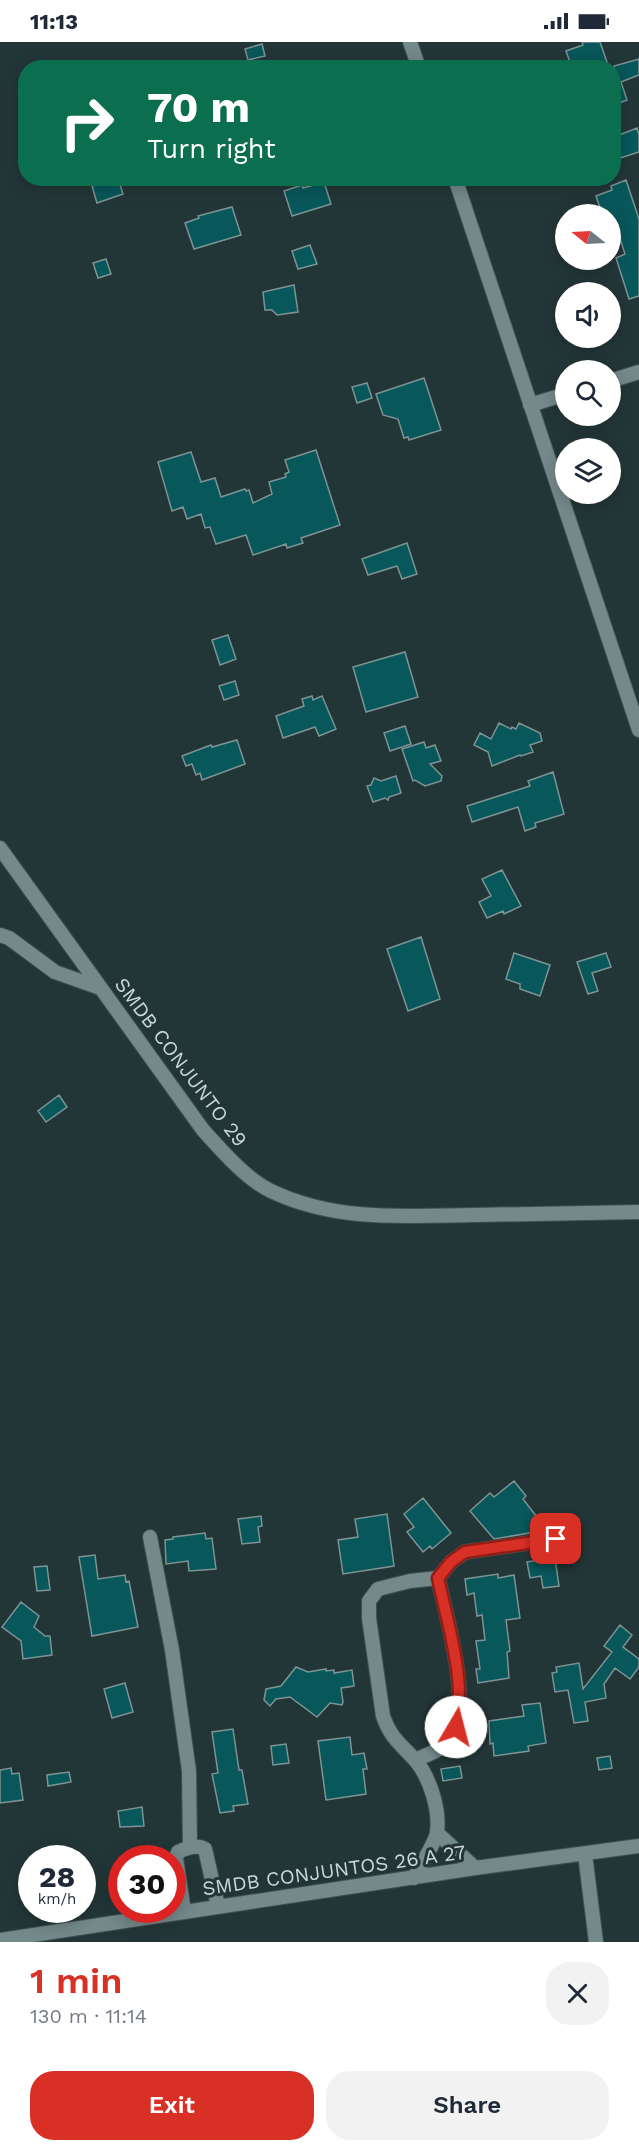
<!DOCTYPE html>
<html lang="en">
<head>
<meta charset="utf-8">
<style>
  body { margin:0; font-family:"Work Sans",sans-serif; background:#f2f2f3; color:#1f2937; height:100vh; display:flex; flex-direction:column; font-size:22px; white-space:nowrap }
  * { box-sizing:border-box; margin:0 }
  p { font-size:20px; color:#747a83 }
  .icon { flex:none; width:33px; height:33px; fill:none; stroke:currentColor; stroke-width:2; stroke-linecap:round; stroke-linejoin:round }
  .map { position:relative; height:1900px; overflow:hidden }
  .panel { display:flex; flex-direction:column; background:#fff; flex:1 }
  .panel>* { flex:none }
  .hud { position:absolute; left:18px; top:18px; width:603px; height:126px; border-radius:24px; box-shadow:0 3px 15px #0003; background:#0b6e4f; color:#fff; overflow:hidden }
  .needle { width:39px; rotate:288deg }
  .tools { position:absolute; left:555px; top:162px; display:grid; gap:12px }
  .tools a { display:grid; place-items:center; width:66px; height:66px; border-radius:50%; background:#fff; box-shadow:0 3px 15px #0003; font-size:30px }
  .speed { position:absolute; left:18px; top:1803px; display:flex; gap:12px; font-size:30px; font-weight:700; text-align:center }
  .speed>* { display:grid; place-content:center; width:78px; height:78px; border-radius:50%; background:#fff; box-shadow:0 3px 15px #0003; line-height:1 }
  .speed small { font-size:15px; font-weight:400 }
  .speed .limit { border:9px solid #d22; background:#fff; color:#111 }
  .pin { position:absolute; display:grid; place-items:center; width:51px; height:51px; color:#fff; margin:-26px; border-radius:12px; box-shadow:0 3px 9px #0006 }
  .me { position:absolute; width:66px; margin:-33px; rotate:8deg; stroke-linejoin:round; filter:drop-shadow(0 0 4px #0008) }
  .turn { display:flex; align-items:center; gap:21px; height:126px; padding:0 30px; font-size:27px }
  .turn .icon { width:78px; height:78px; stroke-width:2.5 }
  .turn b { display:block; font-size:42px; line-height:51px }
  .round { display:grid; place-items:center; flex:none; width:63px; height:63px; border-radius:24px; background:#f2f2f3 }
  .summary { display:flex; align-items:center; justify-content:space-between; height:102px; padding:0 30px }
  h1 { font-size:36px; font-weight:600; line-height:45px; color:#d93025 }
  .cta { display:flex; gap:12px; margin-top:auto; padding:12px 30px }
  .cta a { flex:1; height:69px; border-radius:24px; background:#d93025; color:#fff; font-size:24px; font-weight:600; line-height:69px; text-align:center }
  .cta a+a { background:#f2f2f3; color:#1f2937 }
  .status { display:flex; justify-content:space-between; align-items:center; height:42px; padding:0 30px; background:#fff; direction:ltr }
  .status svg { height:16px; fill:currentColor }
  .map>svg:first-child { display:block }
</style>
</head>
<body>
<div class="status"><b>11:13</b><svg viewBox="0 0 49 12"><path d="M0 12V9h3v3zM5 12V6h3v6zM10 12V3h3v9zM15 12V0h3v12zM26 1h20v11H26zM47 4h2v5h-2z"/></svg></div>
<div class="map">
<svg width="639" height="1900" viewBox="0 0 639 1900">
  <rect width="100%" height="100%" fill="#233637"/>
  <path fill="#08575a" stroke="#7e9394" stroke-width="1.5" d="M582,0H600L608,23L601,26H572L566,9L583,3Z
    M262,2L265,14L248,18L245,7Z
    M639,17V33L621,40L627,58L614,63V24Z
    M637,86L639,93V110L617,117L614,106V95Z
    M118,136L123,152L97,161L92,144Z
    M626,138L639,177V254L629,257L616,216L625,212L615,181L610,182V172H602L596,154L612,148L611,144Z
    M324,140L331,162L292,174L284,149L302,143L303,146Z
    M232,165L241,193L194,207L185,181L199,176L198,174Z
    M310,203L317,222L298,227L292,209Z
    M106,217L111,232L98,236L93,221Z
    M294,243L298,270L277,273L272,268H265L263,250Z
    M424,336L441,388L409,398L408,395L404,396L398,377L383,373L376,352Z
    M367,341L372,356L357,361L352,345Z
    M316,408L340,483L301,496L303,501L287,506L286,502L253,513L246,493L216,502L210,485L205,486L201,472L187,477L183,465L172,469L158,420L191,410L201,440L215,436L221,455L245,447L246,449L249,448L253,461L272,452L269,440L286,435L285,432L289,430L285,418Z
    M407,501L417,532L402,537L397,524L368,533L362,517Z
    M228,593L236,617L220,623L212,598Z
    M405,610L418,655L366,670L353,625Z
    M235,639L239,653L224,658L219,644Z
    M312,654L313,658L322,654L336,687L319,694L315,685L283,696L276,674L304,664L302,657Z
    M499,681L511,687L512,685L516,687L519,681L540,691L542,699L530,703L533,710L521,714L520,713L492,724L488,710L474,703L480,691L491,697Z
    M405,684L411,702L390,709L384,691Z
    M237,698L245,722L202,738L200,731L196,733L192,722L186,724L182,714L211,703L212,705Z
    M424,700L426,706L435,703L441,719L430,722L442,734L441,739L425,744L415,738L413,739L402,707Z
    M553,730L564,772L535,781L536,785L525,789L518,765L472,780L467,764L530,744L528,739Z
    M396,734L401,751L389,755L388,758L385,756L373,760L367,744L371,743L374,736L381,739Z
    M502,828L521,864L504,872L503,869L487,876L479,860L491,854L482,837Z
    M421,895L440,957L408,969L387,907Z
    M514,911L550,923L540,954L520,947V942L506,937Z
    M606,911L611,925L592,931L598,949L588,952L577,920Z
    M59,1053L67,1065L46,1080L38,1069Z
    M514,1439L526,1454L523,1457L547,1488L494,1497L470,1469L490,1451L494,1455Z
    M423,1456L451,1491L432,1507L430,1504L423,1510L407,1490L414,1485L404,1472Z
    M387,1472L394,1524L343,1532L338,1498L358,1495L355,1477Z
    M261,1474L262,1484L258,1485L260,1500L242,1502L238,1477Z
    M205,1491L206,1497L212,1496L216,1527L189,1529L188,1519L166,1522L165,1498L173,1497V1495Z
    M95,1513L98,1537L125,1533L126,1540L129,1539L138,1585L92,1594L79,1515Z
    M555,1516L559,1544L543,1546L541,1534L530,1536L527,1520Z
    M47,1524L50,1548L37,1549L34,1525Z
    M498,1532V1536L514,1533L520,1576L506,1578L510,1609L507,1610L509,1636L478,1641L476,1627H480L476,1599L485,1598L482,1573L477,1574L474,1551L467,1553L465,1537Z
    M21,1560L39,1574L34,1585L45,1594H50L52,1613L23,1617L21,1599L2,1585Z
    M620,1583L632,1593L623,1605L639,1617V1625L630,1637L615,1626L604,1642L606,1656L585,1660L588,1679L574,1681L568,1648L555,1650L552,1631L557,1630L556,1625L579,1621L583,1647L612,1610L604,1604Z
    M296,1625L308,1630L326,1627V1629L334,1628V1631L352,1628L354,1644L341,1646L343,1660L342,1663L330,1661L317,1675L290,1655L276,1657L270,1664L264,1658L266,1647L281,1644Z
    M125,1641L133,1670L112,1676L104,1647Z
    M540,1661L546,1701L528,1704L529,1709L494,1714L493,1701L490,1702L489,1679L524,1674L522,1663Z
    M233,1687L239,1728H242L248,1762L233,1764L234,1769L220,1771L212,1732L218,1731L212,1690Z
    M350,1695L352,1713L364,1711L367,1727H363L366,1752L326,1758L318,1699Z
    M286,1702L289,1721L273,1723L271,1704Z
    M610,1714L612,1726L599,1728L597,1716Z
    M460,1724L462,1736L443,1739L441,1727Z
    M11,1726L12,1732L19,1731L23,1758L0,1761V1728Z
    M69,1730L71,1740L48,1744L47,1733Z
    M142,1765L144,1784L120,1785L118,1769Z"/>
  <g fill="none" stroke-linecap="round" stroke-linejoin="round">
    <g stroke="#405152" stroke-width="16">
      <path id="minor" d="M410,0L419,26
        M455,136L639,688
        M610,339L639,330
        M530,363L566,352
        M0,806L203,1088C222,1109 246,1137 271,1149C336,1180 404,1174 474,1173C529,1172 584,1171 639,1170
        M0,893L9,896L55,930L100,946
        M150,1495L172,1608L189,1729L190,1805
        M415,1718C427,1713 442,1708 451,1696C473,1665 446,1573 438,1536
        M437,1791L475,1826
        M585,1812L596,1900
        M414,1836C419,1826 436,1800 437,1790C440,1768 430,1736 416,1719C401,1702 391,1697 383,1674L369,1576V1559L378,1547L410,1539L438,1536L451,1520L465,1510L556,1497
        M184,1869L176,1816L178,1810C186,1806 197,1802 205,1807L218,1864
        M0,1898L475,1826L639,1804"/>
    </g>
    <use href="#minor" stroke="#74898a" stroke-width="14"/>
  </g>
  <g fill="none" stroke-linecap="round" stroke-linejoin="round">
    <g stroke="#8d1f18" stroke-width="15">
      <path id="route" d="M456,1685C467,1641 447,1580 438,1536L451,1520L465,1510L556,1497"/>
    </g>
    <use href="#route" stroke="#d93025" stroke-width="10"/>
  </g>
  <g text-anchor="middle" dominant-baseline="central" stroke-width="6" stroke-linejoin="round" paint-order="stroke">
    <g font-size="20" fill="#cbd7d7" stroke="#233637">
      <text transform="translate(181 1020) rotate(53)">SMDB CONJUNTO 29</text>
      <text transform="translate(334 1828) rotate(-8)">SMDB CONJUNTOS 26 A 27</text>
    </g>
  </g>
</svg>
<div class="tools">
<a><svg class="needle" viewBox="-14 -14 28 28"><path d="M0-13l5 13h-10z" fill="#e53935"/><path d="M0 13l5-13h-10z" fill="#747a83"/></svg></a>
<a><svg class="icon" aria-label="sound" viewBox="0 0 24 24"><path d="M4 9h4l5-4v14l-5-4H4zM17 9q2 3 0 6"/></svg></a>
<a><svg class="icon" aria-label="search" viewBox="0 0 24 24"><circle cx="10" cy="10" r="6"/><path d="M15 15l6 6"/></svg></a>
<a><svg class="icon" aria-label="layers" viewBox="0 0 24 24"><path d="M12 4l9 5-9 5-9-5zM3 14l9 5 9-5"/></svg></a>
</div>
<div class="speed"><div>28<small>km/h</small></div><div class="limit">30</div></div>
<div class="pin" style="left:556px;top:1497px;background:#d93025"><svg class="icon" aria-label="arrive" viewBox="0 0 24 24"><path d="M6 21V4h12l-3 4 3 4H6"/></svg></div>
<svg class="me" style="left:456px;top:1685px" viewBox="-20 -20 40 40"><circle r="19" fill="#fff"/><path d="M0-13L10 11 0 6-10 11z" fill="#d93025"/></svg>
<div class="hud">
<div class="turn"><svg class="icon" aria-label="right" viewBox="0 0 24 24"><path d="M7 20v-9h11M14 6l5 5-5 5"/></svg><div><b>70 m</b>Turn right</div></div>
</div>
</div>
<section class="panel">
<div class="summary"><div><h1>1 min</h1><p>130 m · 11:14</p></div><a class="round"><svg class="icon" aria-label="close" viewBox="0 0 24 24"><path d="M6 6l12 12M18 6L6 18"/></svg></a></div>
<div class="cta"><a>Exit</a><a>Share</a></div>
</section>
</body>
</html>
